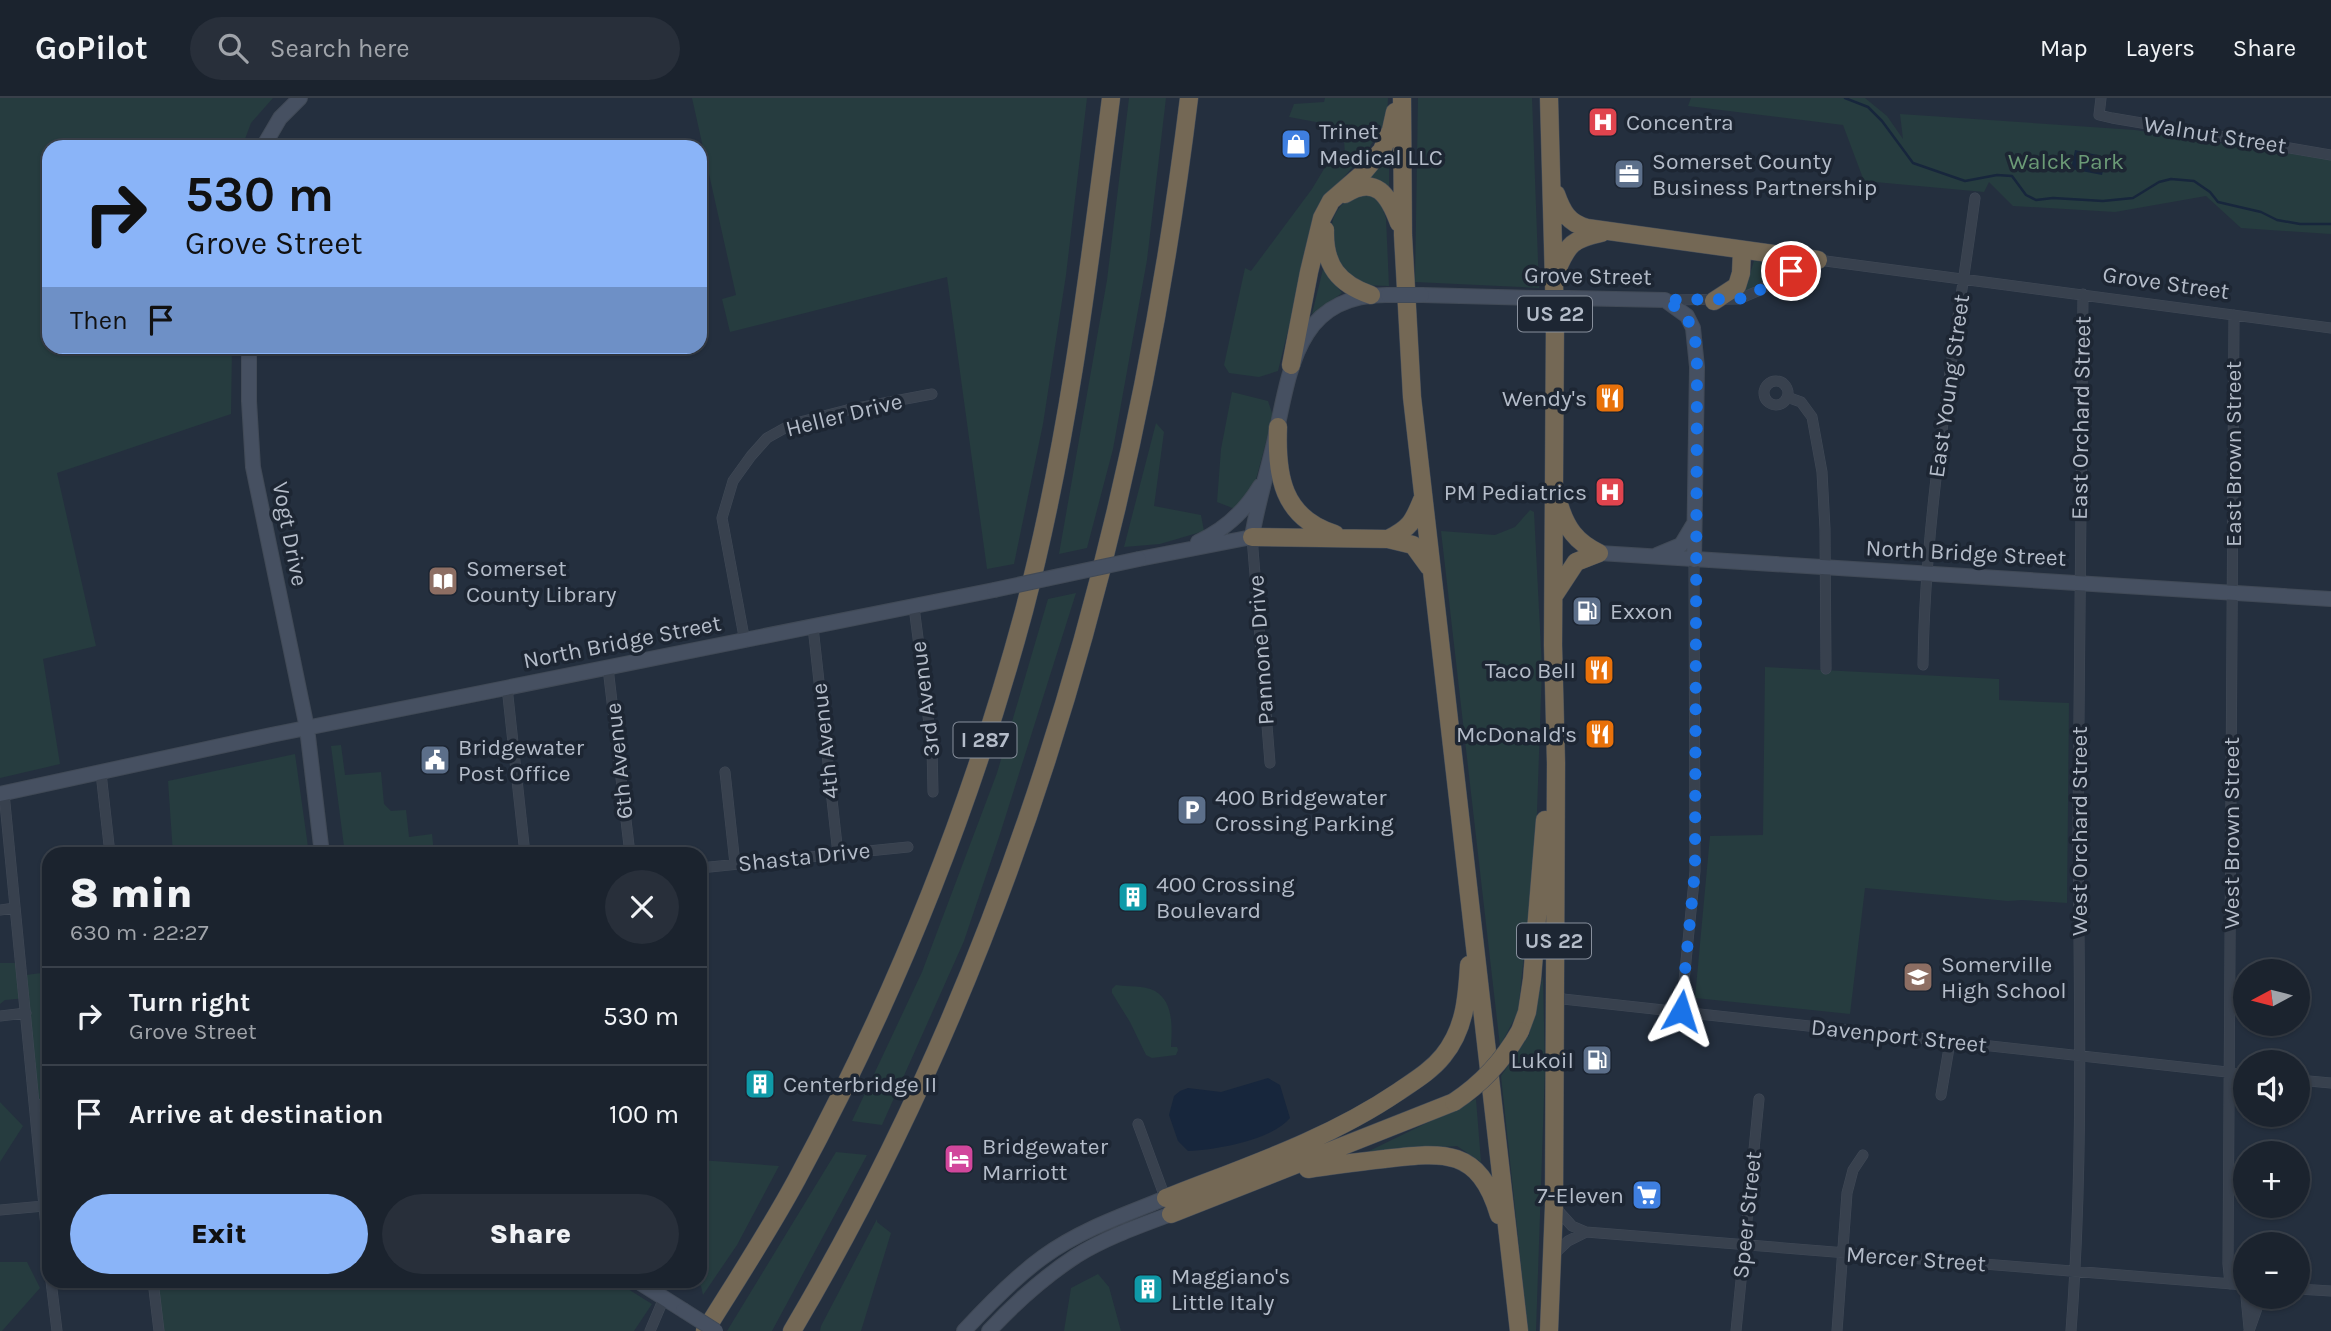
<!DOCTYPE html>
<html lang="en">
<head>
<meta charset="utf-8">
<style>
  body { margin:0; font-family:Karla,sans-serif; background:#282f3a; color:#f1f3f6; height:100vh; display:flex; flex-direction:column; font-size:26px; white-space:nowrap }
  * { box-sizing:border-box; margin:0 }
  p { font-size:23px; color:#a0a4aa }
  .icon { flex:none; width:38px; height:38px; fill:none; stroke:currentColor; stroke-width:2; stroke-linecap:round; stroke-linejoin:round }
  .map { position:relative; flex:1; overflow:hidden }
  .side { position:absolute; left:42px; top:749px; width:665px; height:441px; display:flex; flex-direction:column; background:#1b232e; border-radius:21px; box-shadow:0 2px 5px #0004,0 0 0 2px #39404a }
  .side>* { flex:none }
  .banner { position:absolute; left:42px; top:42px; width:665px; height:214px; border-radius:21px; box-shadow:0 2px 5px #0004,0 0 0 2px #39404a; background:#8ab4f8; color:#111; overflow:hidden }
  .needle { width:46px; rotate:263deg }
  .controls { position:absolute; left:2233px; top:861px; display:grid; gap:14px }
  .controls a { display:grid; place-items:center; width:77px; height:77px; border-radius:50%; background:#1b232e; box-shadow:0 2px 5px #0004,0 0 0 2px #39404a; font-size:35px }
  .pin { position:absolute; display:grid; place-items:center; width:60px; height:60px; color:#fff; margin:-30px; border:4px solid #fff; border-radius:50%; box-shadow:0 2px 7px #0007 }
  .me { position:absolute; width:77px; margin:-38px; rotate:6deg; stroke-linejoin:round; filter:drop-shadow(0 0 5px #0008) }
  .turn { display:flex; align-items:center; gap:24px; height:147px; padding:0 28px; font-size:32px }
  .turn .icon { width:91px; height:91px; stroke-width:2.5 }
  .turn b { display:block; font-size:49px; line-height:60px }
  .then { display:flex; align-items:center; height:66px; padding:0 28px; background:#0003; gap:14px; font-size:26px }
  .round { display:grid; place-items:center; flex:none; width:74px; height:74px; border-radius:37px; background:#282f3a }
  .head { display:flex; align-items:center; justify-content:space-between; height:119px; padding:0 28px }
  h1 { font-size:42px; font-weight:800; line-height:52px }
  .action { display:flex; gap:14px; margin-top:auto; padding:14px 28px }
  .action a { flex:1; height:80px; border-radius:42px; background:#8ab4f8; color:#111; font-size:28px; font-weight:800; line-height:80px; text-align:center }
  .action a+a { background:#282f3a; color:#f1f3f6 }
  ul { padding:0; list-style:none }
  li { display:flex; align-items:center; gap:21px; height:98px; padding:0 28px; border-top:2px solid #39404a }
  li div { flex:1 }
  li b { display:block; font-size:26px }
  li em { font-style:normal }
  header { display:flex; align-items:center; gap:42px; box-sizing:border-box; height:98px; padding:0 35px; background:#1b232e; border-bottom:2px solid #39404a }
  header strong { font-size:33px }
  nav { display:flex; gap:38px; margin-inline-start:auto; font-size:24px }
  .search { width:490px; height:63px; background:#282f3a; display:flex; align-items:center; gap:18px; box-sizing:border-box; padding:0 24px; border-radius:38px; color:#a0a4aa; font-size:26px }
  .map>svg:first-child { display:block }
</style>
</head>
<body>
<header>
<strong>GoPilot</strong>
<div class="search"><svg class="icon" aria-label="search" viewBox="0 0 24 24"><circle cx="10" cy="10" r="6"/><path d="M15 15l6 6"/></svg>Search here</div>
<nav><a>Map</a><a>Layers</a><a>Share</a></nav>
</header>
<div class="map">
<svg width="2331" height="1233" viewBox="0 0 2331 1233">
  <rect width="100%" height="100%" fill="#242f3e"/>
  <path fill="#263c3f" d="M0,0H273L251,25L242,49H49V248L232,249L231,316L57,375L96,548L43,561L60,666L0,680Z
    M692,0H1087L1066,177L1043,326L1014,466L987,471L947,179L730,234L722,201L736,197Z
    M1129,0H1166L1147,162L1113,351L1087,450L1059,456L1107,182Z
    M1325,0H1388L1387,22L1367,53L1319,107L1278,273L1259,279L1229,275L1224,267L1245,170L1251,173L1312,91L1327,66L1345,56L1343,29L1289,19L1294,6L1324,4Z
    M1418,0H1532L1539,190L1415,184Z
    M1691,0H1865L1887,18L1903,41L1900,16L2135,32L2331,62V136L2241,130L2206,98L2115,114L2013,108L1989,84L1984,94L1864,83L1843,27L1688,8Z
    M1389,55V91L1365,81Z
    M1358,93L1378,99L1386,120L1389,188L1361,187L1340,173C1330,136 1322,118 1358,93Z
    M1754,163L1788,165L1789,167L1744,195Z
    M1323,171L1342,195L1312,216Z
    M1232,294L1268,303L1273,318L1254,389L1235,411L1217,404L1221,351Z
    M1156,325L1164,334L1154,408L1201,417L1204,433L1160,446L1124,449Z
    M1530,412L1534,414L1542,570L1536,742L1518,914L1500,948L1441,433L1495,437L1515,429Z
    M1076,495L1000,736L964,843L882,1027L852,1023L922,874L997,675L1048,501Z
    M1765,569L1999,581V602L2069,605L2067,805L2022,802L2008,803L1865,790L1850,916L1695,900L1710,738L1763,737Z
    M341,647L345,677L381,674L384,706L391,713L406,712L409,739L432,736L434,756H345L331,648Z
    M295,656L309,756H173L168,683Z
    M0,865H24L26,877L49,874V1131L27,900L5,902L0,906Z
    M1543,878L1545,970L1536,1233H1528L1501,978L1529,937Z
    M1116,887C1128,889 1143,887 1155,893C1174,904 1172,930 1171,949H1177L1178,952L1176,957L1152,960L1146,957L1130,924L1112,895V891Z
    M1476,1001L1481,1064L1457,1048L1367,1054Z
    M0,1004L23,1028L0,1064Z
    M836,1054L867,1057L772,1233H727Z
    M700,1062L779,1068L737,1147L703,1197L701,1188L690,1183H700Z
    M877,1121V1124L891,1135L861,1233H820L821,1228Z
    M0,1164H27L40,1190L2,1233H0Z
    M1098,1176L1109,1189L1121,1233H1064L1071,1190Z
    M156,1183H615L652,1206L634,1233H161Z"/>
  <path fill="#17263c" d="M2075,52L2106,59L2102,77L2071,71Z
    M1268,980L1280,987L1290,1020C1272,1042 1216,1052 1188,1053L1178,1043L1169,1017L1174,998L1180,993L1188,990L1221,994Z"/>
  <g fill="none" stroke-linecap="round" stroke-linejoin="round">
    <path stroke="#17263c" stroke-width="2.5" d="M1845,0L1868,9L1882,23L1913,65L1965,83L1997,77L2012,78L2026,97L2036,102L2053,100L2103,103L2133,100L2159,84L2171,81L2194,83L2210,94L2218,104L2261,114L2277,122L2300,126H2331"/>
    <g stroke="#414a57" stroke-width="11">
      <path id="street" d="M2101,0L2099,17L2112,20L2331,57
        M1667,202L1739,201L1758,193L1791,173L1818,162L2331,230
        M1764 295a12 12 0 1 1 24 0a12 12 0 1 1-24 0Z
        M1787,299L1801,304L1812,319L1822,374L1825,431L1826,571
        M1252,439L1270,665
        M914,509L932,649L933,694
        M813,529L838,756
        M745,544L722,420L733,383L751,358L767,340L792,326L847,312L932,296
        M1923,567C1925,410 1954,255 1975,100
        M608,570L630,756
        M507,589L525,756
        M725,674L735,766
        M101,675L110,756
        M4,695L49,1160
        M700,770L908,749
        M0,812L15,810
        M1554,900L2245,976
        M1681,913L1695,773L1694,462
        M0,918L26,915
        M2298,982L2331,985
        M1941,997L1950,944
        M35,1007L49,1006
        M1138,1026L1166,1102
        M1554,1108L1572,1128L1586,1134L2245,1187
        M0,1112L44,1108
        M1553,1157L1568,1143L1586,1134
        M51,1183L57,1233
        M153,1183L159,1233
        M2230,1186L2228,1166L2234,217
        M2298,1191L2331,1193
        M2246,1199L2249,1230
        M650,1233L664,1200
        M1736,1233L1759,1001
        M1837,1233L1847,1095L1853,1072L1863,1057
        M2071,1233C2084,1064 2079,894 2078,725C2078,549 2082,373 2083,196
        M2249,1233L2261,1199"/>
    </g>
    <g stroke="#414a57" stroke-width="16">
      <path id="secondary" d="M263,49L280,20L300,0
        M1422,197L1538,200
        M1568,200L1665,202L1687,218L1693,230L1697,269L1694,462
        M249,248V303L253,369L307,630L322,756
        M1198,444C1224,432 1245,413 1260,388
        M1599,455L2331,501
        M1657,457L1681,447L1693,427
        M1139,461L1252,439C1257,407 1267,376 1274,345C1290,274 1295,196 1388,197
        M0,696L271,637L994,492
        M637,1183L683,1212
        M964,1233C988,1207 1014,1180 1043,1159C1080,1132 1124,1117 1166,1100
        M989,1233C1015,1205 1044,1179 1076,1158C1105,1140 1139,1128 1171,1116"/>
    </g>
    <g stroke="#434c59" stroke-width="19">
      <path id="highway" d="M1402,0L1403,137L1412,299L1519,1233
        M1549,0L1555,222L1553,547L1556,665L1554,1108L1549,1233
        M1345,96C1376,76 1389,98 1399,125
        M1556,96C1562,113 1568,125 1587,130L1818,162
        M1325,132C1324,168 1339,186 1371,197
        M1557,172C1568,146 1573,141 1601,135
        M1714,203L1737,188L1741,175L1742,152
        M1291,267L1309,174L1322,120L1331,103L1361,77L1382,52L1391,32L1395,14
        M1278,329C1276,377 1282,420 1335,436
        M1559,406C1566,430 1576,444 1599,455
        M1252,439L1388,441L1413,447L1429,469
        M1388,441C1410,430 1413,424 1422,402
        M1555,496L1576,464L1599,455
        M1520,933L1527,914L1532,881L1545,722
        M1308,1071C1333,1067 1358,1064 1384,1061C1443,1054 1479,1049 1499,1117
        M1166,1100C1245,1069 1327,1042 1398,994C1414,983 1431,973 1443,958C1465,931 1467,900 1469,867
        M1171,1116L1454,1004
        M705,1233C736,1183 769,1133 797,1081C894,901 971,710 1024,513C1068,345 1089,172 1111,0
        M792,1233C1015,857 1136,432 1189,0"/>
    </g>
    <use href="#street" stroke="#38414e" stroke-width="10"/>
    <use href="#secondary" stroke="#465061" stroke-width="14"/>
    <use href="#highway" stroke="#746855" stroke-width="18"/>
    <g stroke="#414a57" stroke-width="16" stroke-linecap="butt">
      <path id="secondary-bridge" d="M1388,197H1422
        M1538,200H1568
        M994,492L1139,461
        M683,1212L716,1233"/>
    </g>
    <g stroke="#434c59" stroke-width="19" stroke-linecap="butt">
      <path id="highway-bridge" d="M1454,1004C1483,985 1503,963 1520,933"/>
    </g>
    <use href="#secondary-bridge" stroke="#465061" stroke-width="14"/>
    <use href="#highway-bridge" stroke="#746855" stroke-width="18"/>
  </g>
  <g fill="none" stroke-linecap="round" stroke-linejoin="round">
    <path stroke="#1a73e8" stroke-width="12" stroke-dasharray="0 21.6" d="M1681,913L1695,772L1697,269C1696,237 1695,220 1665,202L1739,201L1758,193L1791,173"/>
  </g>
  <defs>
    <g id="hospital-square" transform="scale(1.575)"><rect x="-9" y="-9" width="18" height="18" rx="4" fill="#e0444e" stroke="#1d2633"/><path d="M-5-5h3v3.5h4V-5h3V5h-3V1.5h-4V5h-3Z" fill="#fff"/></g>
    <g id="shop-square" transform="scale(1.575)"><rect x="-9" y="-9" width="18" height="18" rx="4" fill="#3f7fe0" stroke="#1d2633"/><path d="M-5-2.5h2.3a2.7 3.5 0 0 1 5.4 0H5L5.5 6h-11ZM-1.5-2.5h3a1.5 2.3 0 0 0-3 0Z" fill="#fff"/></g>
    <g id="office-square" transform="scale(1.575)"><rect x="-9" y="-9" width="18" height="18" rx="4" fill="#5c6f8a" stroke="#1d2633"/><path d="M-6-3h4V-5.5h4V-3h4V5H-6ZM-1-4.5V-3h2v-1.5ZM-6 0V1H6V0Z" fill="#fff"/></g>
    <g id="restaurant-square" transform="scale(1.575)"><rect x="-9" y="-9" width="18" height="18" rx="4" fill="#e8710a" stroke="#1d2633"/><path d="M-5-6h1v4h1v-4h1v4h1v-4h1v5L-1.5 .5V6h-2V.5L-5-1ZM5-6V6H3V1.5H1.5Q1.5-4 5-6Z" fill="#fff"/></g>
    <g id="library-square" transform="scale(1.575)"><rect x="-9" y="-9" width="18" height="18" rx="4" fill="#8d6e63" stroke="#1d2633"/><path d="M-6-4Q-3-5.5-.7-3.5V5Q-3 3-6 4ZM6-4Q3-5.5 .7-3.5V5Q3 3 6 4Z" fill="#fff"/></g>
    <g id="fuel-square" transform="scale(1.575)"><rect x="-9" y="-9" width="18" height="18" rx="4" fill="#5c6f8a" stroke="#1d2633"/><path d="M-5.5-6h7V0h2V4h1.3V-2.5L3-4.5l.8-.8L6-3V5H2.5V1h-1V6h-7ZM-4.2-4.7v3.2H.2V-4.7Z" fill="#fff"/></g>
    <g id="civic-square" transform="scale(1.575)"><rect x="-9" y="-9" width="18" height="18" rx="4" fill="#5c6f8a" stroke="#1d2633"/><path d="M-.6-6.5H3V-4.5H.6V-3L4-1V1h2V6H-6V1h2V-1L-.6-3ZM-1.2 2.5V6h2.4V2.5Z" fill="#fff"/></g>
    <g id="parking-square" transform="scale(1.575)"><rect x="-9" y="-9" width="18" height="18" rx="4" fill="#5c6f8a" stroke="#1d2633"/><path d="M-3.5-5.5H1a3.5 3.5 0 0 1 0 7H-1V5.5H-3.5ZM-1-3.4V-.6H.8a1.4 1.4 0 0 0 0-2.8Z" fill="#fff"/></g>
    <g id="building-square" transform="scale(1.575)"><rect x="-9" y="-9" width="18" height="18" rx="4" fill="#0f9aa8" stroke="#1d2633"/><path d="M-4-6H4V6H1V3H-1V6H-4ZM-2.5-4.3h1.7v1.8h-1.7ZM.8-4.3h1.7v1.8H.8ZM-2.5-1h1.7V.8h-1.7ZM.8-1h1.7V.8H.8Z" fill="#fff"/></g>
    <g id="school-square" transform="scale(1.575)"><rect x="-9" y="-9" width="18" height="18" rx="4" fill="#8d6e63" stroke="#1d2633"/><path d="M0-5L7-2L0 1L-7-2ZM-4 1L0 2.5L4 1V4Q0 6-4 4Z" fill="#fff"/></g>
    <g id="hotel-square" transform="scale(1.575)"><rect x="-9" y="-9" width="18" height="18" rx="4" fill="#d1479c" stroke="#1d2633"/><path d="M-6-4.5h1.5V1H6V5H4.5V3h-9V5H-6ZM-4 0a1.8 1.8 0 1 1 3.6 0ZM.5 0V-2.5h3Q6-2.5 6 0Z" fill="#fff"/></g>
    <g id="supermarket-square" transform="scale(1.575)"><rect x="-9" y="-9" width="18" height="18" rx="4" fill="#3f7fe0" stroke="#1d2633"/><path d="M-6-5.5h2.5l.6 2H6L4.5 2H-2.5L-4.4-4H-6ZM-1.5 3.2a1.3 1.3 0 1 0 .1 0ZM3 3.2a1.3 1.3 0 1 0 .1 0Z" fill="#fff"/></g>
  </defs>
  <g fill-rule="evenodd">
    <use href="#hospital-square" x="1603" y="24"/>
    <use href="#shop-square" x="1296" y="46"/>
    <use href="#office-square" x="1629" y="76"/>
    <use href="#restaurant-square" x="1610" y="300"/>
    <use href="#hospital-square" x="1610" y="394"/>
    <use href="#library-square" x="443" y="483"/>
    <use href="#fuel-square" x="1587" y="513"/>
    <use href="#restaurant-square" x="1599" y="572"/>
    <use href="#restaurant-square" x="1600" y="636"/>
    <use href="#civic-square" x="435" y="662"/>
    <use href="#parking-square" x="1192" y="712"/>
    <use href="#building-square" x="1133" y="799"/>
    <use href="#school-square" x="1918" y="879"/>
    <use href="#fuel-square" x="1597" y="962"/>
    <use href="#building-square" x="760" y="986"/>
    <use href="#hotel-square" x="959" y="1061"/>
    <use href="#supermarket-square" x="1647" y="1097"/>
    <use href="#building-square" x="1148" y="1191"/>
  </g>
  <g text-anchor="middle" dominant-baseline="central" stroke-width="7" stroke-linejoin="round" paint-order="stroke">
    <g fill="#1d2633" stroke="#878f9c" stroke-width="2">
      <rect x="1518" y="198.5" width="74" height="35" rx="5"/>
      <rect x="953.5" y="624.5" width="63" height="35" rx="5"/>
      <rect x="1517" y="825.5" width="74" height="35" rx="5"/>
    </g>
    <g font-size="21" font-weight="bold" fill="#b4bcc9">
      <text x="1555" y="216">US 22</text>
      <text x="985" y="642">I 287</text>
      <text x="1554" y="843">US 22</text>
    </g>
    <g font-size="23" fill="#b4bcc9" stroke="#1d2633" text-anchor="start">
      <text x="1626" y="24">Concentra</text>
      <text x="1319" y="33">Trinet<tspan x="1319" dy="26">Medical LLC</tspan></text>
      <text x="1652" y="63">Somerset County<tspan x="1652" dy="26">Business Partnership</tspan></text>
      <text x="1587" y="300" text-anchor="end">Wendy's</text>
      <text x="1587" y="394" text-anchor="end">PM Pediatrics</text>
      <text x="466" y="470">Somerset<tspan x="466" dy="26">County Library</tspan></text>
      <text x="1610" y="513">Exxon</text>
      <text x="1576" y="572" text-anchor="end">Taco Bell</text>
      <text x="1577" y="636" text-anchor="end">McDonald's</text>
      <text x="458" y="649">Bridgewater<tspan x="458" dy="26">Post Office</tspan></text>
      <text x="1215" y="699">400 Bridgewater<tspan x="1215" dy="26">Crossing Parking</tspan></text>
      <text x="1156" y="786">400 Crossing<tspan x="1156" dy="26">Boulevard</tspan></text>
      <text x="1941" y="866">Somerville<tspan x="1941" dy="26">High School</tspan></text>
      <text x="1574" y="962" text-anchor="end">Lukoil</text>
      <text x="783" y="986">Centerbridge II</text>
      <text x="982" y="1048">Bridgewater<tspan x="982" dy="26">Marriott</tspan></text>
      <text x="1624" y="1097" text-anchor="end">7-Eleven</text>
      <text x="1171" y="1178">Maggiano's<tspan x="1171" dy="26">Little Italy</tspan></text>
    </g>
    <g font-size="23" fill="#b4bcc9" stroke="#1d2633">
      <text transform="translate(2215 37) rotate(9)">Walnut Street</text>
      <text transform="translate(1588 178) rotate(1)">Grove Street</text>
      <text transform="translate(2166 185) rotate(8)">Grove Street</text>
      <text transform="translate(1949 288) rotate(-82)">East Young Street</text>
      <text transform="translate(844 317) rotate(-14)">Heller Drive</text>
      <text transform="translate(2081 320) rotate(-89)">East Orchard Street</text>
      <text transform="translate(2233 356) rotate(-90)">East Brown Street</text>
      <text transform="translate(290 436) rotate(79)">Vogt Drive</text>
      <text transform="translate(1966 455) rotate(3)">North Bridge Street</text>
      <text transform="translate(622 544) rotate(-11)">North Bridge Street</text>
      <text transform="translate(1261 552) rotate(-94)">Pannone Drive</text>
      <text transform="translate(925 601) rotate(-97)">3rd Avenue</text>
      <text transform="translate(825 643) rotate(-96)">4th Avenue</text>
      <text transform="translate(619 663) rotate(-96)">6th Avenue</text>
      <text transform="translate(2079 733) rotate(-90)">West Orchard Street</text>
      <text transform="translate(2231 735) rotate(-90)">West Brown Street</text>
      <text transform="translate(804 759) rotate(-6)">Shasta Drive</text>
      <text transform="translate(1899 938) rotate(6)">Davenport Street</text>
      <text transform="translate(1747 1117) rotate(-84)">Speer Street</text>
      <text transform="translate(1916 1161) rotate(4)">Mercer Street</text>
    </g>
    <g font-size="23" fill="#6b9a76" stroke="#1d2633">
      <text x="2066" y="63">Walck Park</text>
    </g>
  </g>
</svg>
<div class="controls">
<a><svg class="needle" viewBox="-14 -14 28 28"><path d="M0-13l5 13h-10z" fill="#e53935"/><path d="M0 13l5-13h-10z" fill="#a0a4aa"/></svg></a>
<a><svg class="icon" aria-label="sound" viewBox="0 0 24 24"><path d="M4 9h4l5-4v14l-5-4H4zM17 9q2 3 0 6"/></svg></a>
<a>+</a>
<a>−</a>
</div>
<div class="pin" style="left:1791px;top:173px;background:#d93025"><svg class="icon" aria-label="arrive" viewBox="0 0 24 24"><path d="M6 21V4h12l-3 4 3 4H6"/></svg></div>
<svg class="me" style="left:1681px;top:913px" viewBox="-20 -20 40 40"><path d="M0-17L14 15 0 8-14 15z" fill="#1a73e8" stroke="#fff" stroke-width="4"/></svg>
<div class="banner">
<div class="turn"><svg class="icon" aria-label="right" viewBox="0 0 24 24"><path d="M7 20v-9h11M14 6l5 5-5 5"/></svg><div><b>530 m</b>Grove Street</div></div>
<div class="then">Then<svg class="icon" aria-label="arrive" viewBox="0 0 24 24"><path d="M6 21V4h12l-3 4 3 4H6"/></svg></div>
</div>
<section class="side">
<div class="head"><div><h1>8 min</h1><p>630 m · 22:27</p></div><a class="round"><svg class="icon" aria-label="close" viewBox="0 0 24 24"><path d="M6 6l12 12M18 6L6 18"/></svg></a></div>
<ul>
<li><svg class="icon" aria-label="right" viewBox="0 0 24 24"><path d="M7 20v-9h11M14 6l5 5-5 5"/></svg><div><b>Turn right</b><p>Grove Street</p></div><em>530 m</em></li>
<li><svg class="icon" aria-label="arrive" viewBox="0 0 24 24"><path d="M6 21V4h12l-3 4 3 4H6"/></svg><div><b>Arrive at destination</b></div><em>100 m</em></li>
</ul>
<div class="action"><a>Exit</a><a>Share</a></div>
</section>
</div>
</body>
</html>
